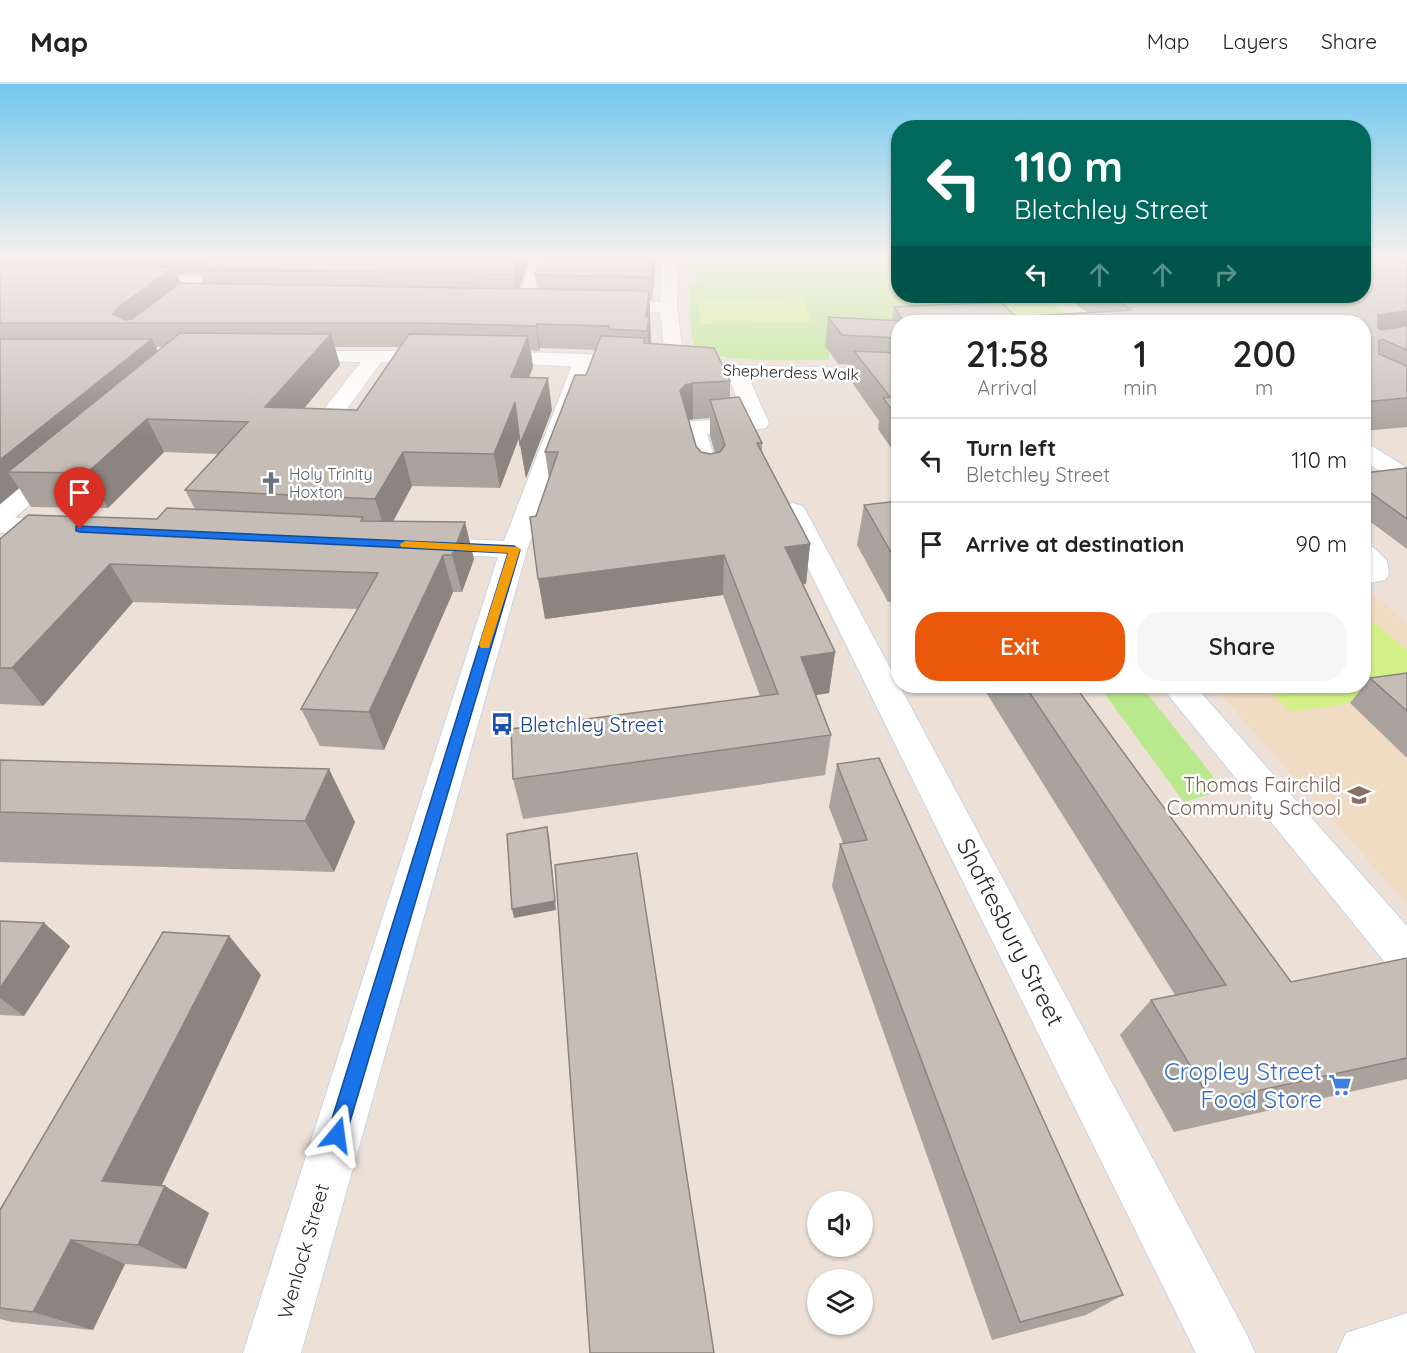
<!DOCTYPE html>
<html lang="en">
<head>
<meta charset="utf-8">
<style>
  body { margin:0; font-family:Quicksand,sans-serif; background:#f6f6f6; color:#222; height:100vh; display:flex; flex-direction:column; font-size:22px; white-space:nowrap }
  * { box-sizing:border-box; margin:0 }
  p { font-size:20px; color:#767676 }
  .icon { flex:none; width:33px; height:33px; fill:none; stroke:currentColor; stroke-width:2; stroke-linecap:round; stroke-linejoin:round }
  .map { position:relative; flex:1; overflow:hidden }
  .side { position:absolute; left:891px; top:231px; width:480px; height:378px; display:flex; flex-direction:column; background:#fff; border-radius:24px; box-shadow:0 2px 4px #0004 }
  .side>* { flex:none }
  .banner { position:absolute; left:891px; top:36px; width:480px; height:183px; border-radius:24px; box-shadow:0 2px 4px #0004; background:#00695c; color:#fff; overflow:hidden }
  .tools { position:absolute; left:807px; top:1107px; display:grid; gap:12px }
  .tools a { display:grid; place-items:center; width:66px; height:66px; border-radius:50%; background:#fff; box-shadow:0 2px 4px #0004; font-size:30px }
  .pin { position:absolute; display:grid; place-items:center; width:51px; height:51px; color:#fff; margin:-62px -26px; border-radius:50% 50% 50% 0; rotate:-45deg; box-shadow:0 0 6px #0007 }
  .pin .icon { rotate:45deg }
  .me { position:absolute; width:66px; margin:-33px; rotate:16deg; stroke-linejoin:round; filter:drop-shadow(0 0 4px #0008) }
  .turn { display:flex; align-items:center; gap:21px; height:126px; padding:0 24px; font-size:27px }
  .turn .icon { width:78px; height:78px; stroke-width:2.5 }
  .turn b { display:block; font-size:42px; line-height:51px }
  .lanes { display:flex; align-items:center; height:57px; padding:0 24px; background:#0003; justify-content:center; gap:30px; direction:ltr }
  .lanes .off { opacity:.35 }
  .eta { display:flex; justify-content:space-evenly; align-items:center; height:102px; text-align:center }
  .eta b { font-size:36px; font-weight:600; line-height:42px }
  .primary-button { display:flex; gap:12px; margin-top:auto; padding:12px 24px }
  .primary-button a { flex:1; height:69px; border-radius:24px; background:#ea580c; color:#fff; font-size:24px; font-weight:600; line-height:69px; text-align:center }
  .primary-button a+a { background:#f6f6f6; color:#222 }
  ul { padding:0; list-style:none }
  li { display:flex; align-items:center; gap:18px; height:84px; padding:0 24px; border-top:2px solid #e0e0e0 }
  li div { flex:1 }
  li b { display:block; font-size:22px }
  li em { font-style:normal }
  header { display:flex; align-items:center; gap:36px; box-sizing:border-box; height:84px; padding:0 30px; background:#fff; border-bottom:2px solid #e0e0e0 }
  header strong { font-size:28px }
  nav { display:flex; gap:33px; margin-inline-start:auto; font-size:21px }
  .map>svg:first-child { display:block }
</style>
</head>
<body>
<header>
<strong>Map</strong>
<nav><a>Map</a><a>Layers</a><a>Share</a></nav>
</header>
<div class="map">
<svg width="1407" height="1269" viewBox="0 0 1407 1269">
  <rect width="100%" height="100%" fill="#ece0d7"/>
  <path fill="#f0dbc4" d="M1373,510L1407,540V820L1213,602H1364V511Z"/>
  <path fill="#b9e88d" d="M756,174H898V212H1041L1079,238H898L828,262L830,276C790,275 731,281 695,264L692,254L689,201L698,198L696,188L687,186V178Z
    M1099,602H1141L1224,706L1184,718Z"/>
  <path fill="#d3f188" d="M803,214L811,238L701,240L698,217Z
    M1370,535L1407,566V611L1291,628L1265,602H1364V536Z"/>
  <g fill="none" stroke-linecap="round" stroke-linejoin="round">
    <g stroke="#ccd3e2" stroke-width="2">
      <path id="minor" d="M532,174H548L534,221L525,226L516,221Z
        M662,174H678L677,223L682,263L673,269L664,263L660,228L605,227L596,222L605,217L660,218Z
        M135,191L206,193L214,198L206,203L129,199L127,196Z
        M375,267L385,273L336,340H320L317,335L320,330L368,269Z
        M584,270L594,276L527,466L301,1269H243L498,473L426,469L417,467L413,461L417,455L426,453L504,457L574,276Z
        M736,281L746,287L769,339L766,344L758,345L707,350L722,399L718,404L710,406L702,404L698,399L683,344L686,339L694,337L745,334L726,287Z
        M1364,360L1372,362L1407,384V401L1399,399L1364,377Z
        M793,419L802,422L806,427L1246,1249L1255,1269H1196L780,427L784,422Z
        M0,433L60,436L69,439L73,444L69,449L60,452L0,449Z
        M1364,461L1373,463L1387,477L1389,490L1385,496L1364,500Z
        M1161,602H1195L1407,842V892L1392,887Z
        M1407,1229V1269H1337L1346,1249Z"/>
    </g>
    <g stroke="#ccd3e2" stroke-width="2">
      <path id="tertiary" d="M58,377L66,379L70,384L66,389L9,439L0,442V421L50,379Z"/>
    </g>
    <g stroke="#ccd3e2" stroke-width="2">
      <path id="secondary" d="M292,267H438L448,273L438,279L285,277L282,273L285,269Z
        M487,267L584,270L736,281L898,285V297L736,293L480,277L477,273Z"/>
    </g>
    <use href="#minor" fill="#fff" fill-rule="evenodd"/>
    <use href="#tertiary" fill="#fff" fill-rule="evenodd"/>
    <use href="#secondary" fill="#fff" fill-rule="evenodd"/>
  </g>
  <path fill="#aaa39d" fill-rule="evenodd" d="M0,174H530L519,205H537L535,191L656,174L652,216H650V260L730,297V314L762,359V368L810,460L806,500H803L835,568L829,609L816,611L831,651L825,691L523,735L513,695L760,612L723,511L545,535L536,432L549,395L545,368L586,291L596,266L540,264L539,267L531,266L533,283L529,294L552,326L526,394L519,354L500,404L412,402L393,438L474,475L462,508H453L384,666L320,662L301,625L357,525L133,518L43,622L0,620V455L157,435L195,425L185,406L218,370L164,368L108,424L31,423L19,404L0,420ZM177,190L200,191L204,200L181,199ZM156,263H163L158,268ZM335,263H400L357,326L304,324L340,281ZM710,334V352L715,369L710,370L701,368L696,362L688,336Z
    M1407,174V343L1364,347V238H898V374L878,345L879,337L851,297L853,281L838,280L825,262L828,233L892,237L894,223L1016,233L1088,229L1065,212H1364Z
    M1407,384V465L1364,433V389Z
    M898,417V517L888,518L857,461L864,421Z
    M1407,589V674L1350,619L1370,594Z
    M982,602H1075L1291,898L1407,874V995L1174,1048L1120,951L1151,916L1175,911Z
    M0,676L355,738L334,788L0,778Z
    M837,680L1123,1211L1086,1231L992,1256L832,802L840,760L843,759L829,723Z
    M0,837L44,839L70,862L24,932L0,931Z
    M229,852L261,891L161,1101L165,1102L209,1129L186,1185L125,1180L93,1246L12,1238L0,1235V1126Z"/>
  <path fill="#8b8480" d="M195,174H224L200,185Z
    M519,174H530L516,213L513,190Z
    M653,174H656L652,216L651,193Z
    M174,183L183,205L140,239H118L113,230L117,224Z
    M649,207L651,257L649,272L646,233Z
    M1407,227V252L1382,255L1365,285L1364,259L1378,231Z
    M537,240L540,264L539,267L536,242Z
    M331,250L340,281L278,356L265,323Z
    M528,252L533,283L516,325L511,293Z
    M152,255L164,280L8,388L19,404L0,420V376Z
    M548,294L552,326L526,394L520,360Z
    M693,299V335L685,337L680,307L685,301Z
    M515,318L520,351L500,404L494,370Z
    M147,335L164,368L108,424L87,389Z
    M403,368L412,402L386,450L375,415Z
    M465,438L474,475L462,508L452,471Z
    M810,460L806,500L782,503L785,463Z
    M443,471L453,508L384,666L369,628Z
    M724,471L723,511L545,535L538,495Z
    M110,480L133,518L43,622L12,584Z
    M835,568L829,609L796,614L801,573Z
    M329,685L355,738L334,788L305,737Z
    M547,743L549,752L556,826L514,834L512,825Z
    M44,839L70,862L24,932L0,914V904Z
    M229,852L261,891L151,1124L102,1097Z
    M165,1102L209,1129L186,1185L138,1161Z
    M71,1156L125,1180L93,1246L33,1228Z"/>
  <path fill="#c6bdb7" stroke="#8b8480" stroke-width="1.5" d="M213,174H519L513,190L198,185Z
    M541,174H653L651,193L535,191Z
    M1364,174H1407V227L1378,231V244L1381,246L1407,242V266L1382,255L1379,257V270L1407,282V314L1364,318V238H898V254L842,251L828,233L903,237L894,223L1001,218L1016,233L1132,226L1111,212H1364Z
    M0,180L174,183L117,224L113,230L125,236L132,235L180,199L649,207L646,233H649L647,247L608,245L609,242L537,240L536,242L422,239H0Z
    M180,249L331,250L265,323L357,326L409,250L528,252L511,293L548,294L520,360L515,318L494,370L403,368L375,415L185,406L248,338L147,335L87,389L8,388Z
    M601,252L645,254L644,259L714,264L730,297L693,299L685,301L680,307L696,362L701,368L710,370L720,368L725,361L710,316L739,313L762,359H757L810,460L785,463L835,568L801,573L831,651L513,695L511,645L778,610L724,471L538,495L530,433L536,432L558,368H545L575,291H586Z
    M0,255H152L0,376Z
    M854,267L898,269V334L883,314L890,313Z
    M1407,384V435L1364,404V389Z
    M898,417V476L896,477L864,421Z
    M167,424L363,433L361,437L465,438L452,471H443L369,628L301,625L378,489L110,480L12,584H0V455L28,431L157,435Z
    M1407,589V627L1370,594Z
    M1025,602H1075L1291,898L1407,874V974L1211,1017L1151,916L1226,901Z
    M879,674L1123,1211L1020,1238L840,760L867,756L837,680Z
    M0,676L329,685L305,737L0,728Z
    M547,743L555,817L512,825L507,750Z
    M637,769L714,1269H590L555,781Z
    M0,837L44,839L0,904Z
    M163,848L229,852L102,1097L165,1102L138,1161L71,1156L33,1228L0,1224V1126Z"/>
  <linearGradient id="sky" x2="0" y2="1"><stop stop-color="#71c8ef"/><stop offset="0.49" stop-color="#f6f1ed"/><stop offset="1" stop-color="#f6f1ed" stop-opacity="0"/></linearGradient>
  <rect width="1407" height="352" fill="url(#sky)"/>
  <path fill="#1a73e8" stroke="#114b97" stroke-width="1.5" d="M76,442L514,462L520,466L344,1058L337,1061L330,1058L327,1051L508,469L80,448L76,447Z"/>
  <path fill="#f59e0b" d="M405,457L518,463L520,466L489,564H481L479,561L508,469L401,463L400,460Z"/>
  <defs>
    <g id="church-bare" transform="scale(1.8)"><path d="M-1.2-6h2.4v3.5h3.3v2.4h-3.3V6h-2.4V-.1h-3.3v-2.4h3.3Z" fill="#6b7280" stroke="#fff" stroke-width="2.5" paint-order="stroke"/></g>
    <g id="bus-bare" transform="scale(1.8)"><path d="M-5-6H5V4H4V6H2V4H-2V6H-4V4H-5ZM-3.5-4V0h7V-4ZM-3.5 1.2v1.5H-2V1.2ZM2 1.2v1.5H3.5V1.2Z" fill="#1a4fb4" stroke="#fff" stroke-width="2.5" paint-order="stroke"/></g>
    <g id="school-bare" transform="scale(1.8)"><path d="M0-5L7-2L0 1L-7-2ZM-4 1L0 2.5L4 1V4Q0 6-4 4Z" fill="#8d6e63" stroke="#fff" stroke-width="2.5" paint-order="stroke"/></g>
    <g id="supermarket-bare" transform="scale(1.8)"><path d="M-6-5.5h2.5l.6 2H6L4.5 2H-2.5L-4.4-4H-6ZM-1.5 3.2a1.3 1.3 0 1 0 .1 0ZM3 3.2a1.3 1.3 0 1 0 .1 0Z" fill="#3f7fe0" stroke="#fff" stroke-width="2.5" paint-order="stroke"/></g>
  </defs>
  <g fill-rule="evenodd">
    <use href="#church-bare" x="271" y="399"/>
    <use href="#bus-bare" x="502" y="640"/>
    <use href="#school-bare" x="1359" y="711"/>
    <use href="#supermarket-bare" x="1340" y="1001"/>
  </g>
  <g text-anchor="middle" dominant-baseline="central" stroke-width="5" stroke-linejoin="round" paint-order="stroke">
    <g font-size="16" fill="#272727" stroke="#fff">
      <text transform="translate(791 288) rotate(2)">Shepherdess Walk</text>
    </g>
    <g font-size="16" fill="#5b616d" stroke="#fff" text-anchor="start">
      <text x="289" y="390">Holy Trinity<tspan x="289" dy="18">Hoxton</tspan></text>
    </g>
    <g font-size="20" fill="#164399" stroke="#fff" text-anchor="start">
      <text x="520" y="640">Bletchley Street</text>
    </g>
    <g font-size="20" fill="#785e54" stroke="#fff" text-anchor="end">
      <text x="1341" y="700">Thomas Fairchild<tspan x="1341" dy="23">Community School</tspan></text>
    </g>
    <g font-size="20" fill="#272727" stroke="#fff">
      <text transform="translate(303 1167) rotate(-74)">Wenlock Street</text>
    </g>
    <g font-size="24" fill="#272727" stroke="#fff">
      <text transform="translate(1011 848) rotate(63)">Shaftesbury Street</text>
    </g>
    <g font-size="24" fill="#366cbe" stroke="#fff" text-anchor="end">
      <text x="1322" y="987">Cropley Street<tspan x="1322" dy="28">Food Store</tspan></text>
    </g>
  </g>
</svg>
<div class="tools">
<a><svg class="icon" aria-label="sound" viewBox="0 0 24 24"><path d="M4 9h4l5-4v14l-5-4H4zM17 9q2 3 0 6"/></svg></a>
<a><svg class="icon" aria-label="layers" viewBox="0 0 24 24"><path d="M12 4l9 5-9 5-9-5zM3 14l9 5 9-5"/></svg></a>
</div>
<div class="pin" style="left:80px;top:445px;background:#d93025"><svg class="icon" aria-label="arrive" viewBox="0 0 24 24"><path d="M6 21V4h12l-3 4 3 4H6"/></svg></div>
<svg class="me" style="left:337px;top:1051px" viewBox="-20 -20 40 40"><path d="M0-17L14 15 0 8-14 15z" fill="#1a73e8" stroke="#fff" stroke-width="4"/></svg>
<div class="banner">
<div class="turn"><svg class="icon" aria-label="left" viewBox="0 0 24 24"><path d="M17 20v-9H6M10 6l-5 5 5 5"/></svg><div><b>110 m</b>Bletchley Street</div></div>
<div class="lanes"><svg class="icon" aria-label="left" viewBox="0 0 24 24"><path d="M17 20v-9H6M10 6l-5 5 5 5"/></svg><svg class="icon off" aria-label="ahead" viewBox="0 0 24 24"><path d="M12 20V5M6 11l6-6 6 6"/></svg><svg class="icon off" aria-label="ahead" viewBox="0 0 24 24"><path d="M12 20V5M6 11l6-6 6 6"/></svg><svg class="icon off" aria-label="right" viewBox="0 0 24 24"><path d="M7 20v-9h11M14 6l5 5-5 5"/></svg></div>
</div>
<section class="side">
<div class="eta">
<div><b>21:58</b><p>Arrival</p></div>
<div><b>1</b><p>min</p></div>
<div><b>200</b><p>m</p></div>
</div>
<ul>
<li><svg class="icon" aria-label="left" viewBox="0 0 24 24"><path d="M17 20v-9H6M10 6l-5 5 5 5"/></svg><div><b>Turn left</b><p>Bletchley Street</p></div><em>110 m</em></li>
<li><svg class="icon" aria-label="arrive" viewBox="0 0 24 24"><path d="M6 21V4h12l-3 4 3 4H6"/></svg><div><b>Arrive at destination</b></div><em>90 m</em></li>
</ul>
<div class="primary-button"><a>Exit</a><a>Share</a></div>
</section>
</div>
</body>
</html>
